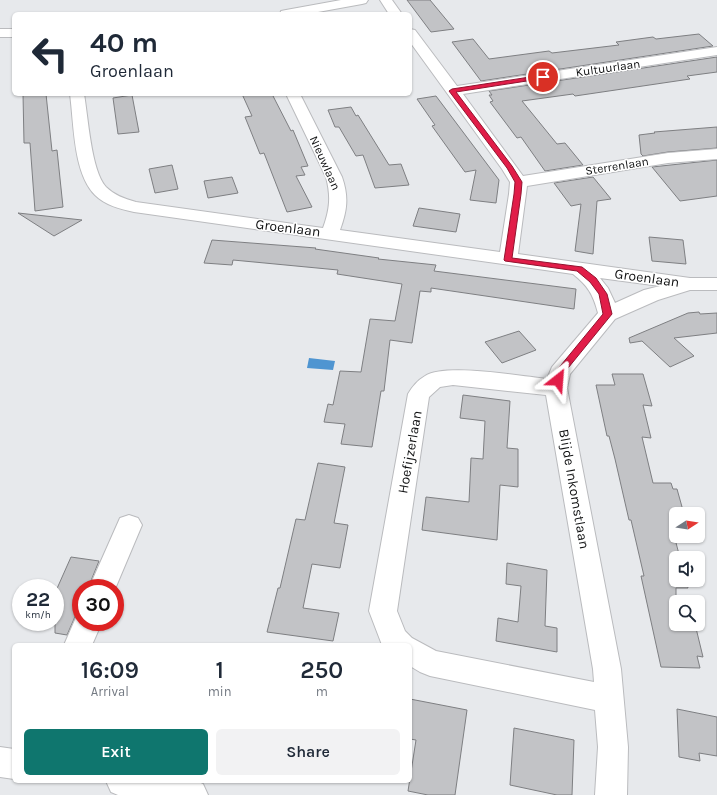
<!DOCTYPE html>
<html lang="en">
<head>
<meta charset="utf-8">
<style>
  body { margin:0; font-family:Karla,sans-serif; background:#f2f2f3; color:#1f2937; height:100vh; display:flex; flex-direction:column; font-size:15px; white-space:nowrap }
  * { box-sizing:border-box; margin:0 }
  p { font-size:13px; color:#747a83 }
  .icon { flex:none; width:22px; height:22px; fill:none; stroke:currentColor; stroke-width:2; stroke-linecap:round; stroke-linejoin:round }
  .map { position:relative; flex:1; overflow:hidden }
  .panel { position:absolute; left:12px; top:643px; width:400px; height:140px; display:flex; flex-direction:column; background:#fff; border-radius:6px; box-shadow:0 1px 3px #0004 }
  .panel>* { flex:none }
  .top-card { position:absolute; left:12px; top:12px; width:400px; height:84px; border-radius:6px; box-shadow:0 1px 3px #0004; background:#fff; color:#1f2937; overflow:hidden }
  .needle { width:26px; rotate:78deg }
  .fabs { position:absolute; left:669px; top:507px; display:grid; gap:8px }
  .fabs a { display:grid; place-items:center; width:36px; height:36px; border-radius:6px; background:#fff; box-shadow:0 1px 3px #0004; font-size:20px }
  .speed { position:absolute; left:12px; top:579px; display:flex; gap:8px; font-size:20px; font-weight:700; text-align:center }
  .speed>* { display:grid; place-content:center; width:52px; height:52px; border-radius:50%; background:#fff; box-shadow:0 1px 3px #0004; line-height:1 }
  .speed small { font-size:10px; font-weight:400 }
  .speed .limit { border:6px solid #d22; background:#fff; color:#111 }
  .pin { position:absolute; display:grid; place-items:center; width:34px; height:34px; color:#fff; margin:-17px; border:2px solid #fff; border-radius:50%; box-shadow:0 1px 4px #0007 }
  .me { position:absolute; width:44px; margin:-22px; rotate:28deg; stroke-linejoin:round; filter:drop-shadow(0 0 3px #0008) }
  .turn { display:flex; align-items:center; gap:14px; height:84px; padding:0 12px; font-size:18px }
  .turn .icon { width:52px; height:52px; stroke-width:2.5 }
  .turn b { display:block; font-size:28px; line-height:34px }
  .eta { display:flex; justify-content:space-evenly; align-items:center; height:68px; text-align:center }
  .eta b { font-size:24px; font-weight:600; line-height:28px }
  .button { display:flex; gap:8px; margin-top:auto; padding:8px 12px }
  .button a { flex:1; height:46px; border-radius:6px; background:#0f766e; color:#fff; font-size:16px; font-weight:600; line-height:46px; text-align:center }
  .button a+a { background:#f2f2f3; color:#1f2937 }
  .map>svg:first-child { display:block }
</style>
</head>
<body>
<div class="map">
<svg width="717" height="795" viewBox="0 0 717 795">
  <rect width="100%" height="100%" fill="#e7e9ec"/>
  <path fill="#4f95d1" d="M309,358L335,361L333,370L307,368Z"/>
  <path fill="#c2c3c6" stroke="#7e7f82" d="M407,0H430L454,29L431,32Z
    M699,34L713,46L481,81L452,42L473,39L489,59L549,51L552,53L619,45L616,42L653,37L656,39Z
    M717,57V72L687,76L690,79L575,96L573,94L522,101L557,144L565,143L583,165L545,171L521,137L517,138L490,102L493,101L489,95H492L489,91Z
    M23,94H46L52,151L57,150L63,207L35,211L30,143H24Z
    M242,94H272L291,131L293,130L308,166L301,167L305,175L296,176L312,207L287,212L264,153L260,154L245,117L252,116Z
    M132,95L139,132L118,134L113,98Z
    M436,96L499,180L496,203L470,200L476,170L465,172L432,126L435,125L417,99Z
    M351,107L356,116L358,115L389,165L401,164L409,185L375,188L363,155L356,156L339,127H335L328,110Z
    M717,127V148L668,152L643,156L641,154L639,135L655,133L654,132Z
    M717,160V196L680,201L652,167Z
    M172,165L178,189L155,193L149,169Z
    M232,177L238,193L208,198L204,181Z
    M593,177L611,199L597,201L593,254L575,251L581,204L571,206L554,183Z
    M419,208L460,214L456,232L413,226Z
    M18,213L82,220L54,236Z
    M649,237L683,240L686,264L652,261Z
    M212,240L316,248L315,249L379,258L378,259L436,265L434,271L576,289L574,309L431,288V292L420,291L412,343L390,340L384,391H381L372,447L341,444L345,424L324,422L328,404L333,405L340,371L361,372L370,319L395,321L402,284L337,274L338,270L233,260L232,265L204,263Z
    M699,312L700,314L717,313V333L674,338L694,356L670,367L642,341L630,343L629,338L688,313Z
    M519,331L536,350L502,363L485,342Z
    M612,374H643L652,406L643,405L651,438L642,437L653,483H671L673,489H677L684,514H676V521L670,520L680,558H676V580H686L688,588H676V624H695L703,657L697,656L700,668L661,667L641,576H644L631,520H629L615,459L609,436H607L596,385H615Z
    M463,395L510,401L507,448L518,449V487L500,485L497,540L422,530L426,497L469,502L471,458L483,459L485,421L460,418Z
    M318,463L345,467L334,523L348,525L340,568L312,564L303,608L339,613L333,641L267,632L278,588H280L296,519L305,520Z
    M71,557L99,561L88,588H81V611L77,612L67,635L55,633V593Z
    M507,563L547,570L545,626L557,628V652L496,641L498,618L518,622L521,586L506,584Z
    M410,699L467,710L455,795H428L408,791L416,740L410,739Z
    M677,709L717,717V756L699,753L700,761L679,757Z
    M514,728L574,740L572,795H557L510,785Z"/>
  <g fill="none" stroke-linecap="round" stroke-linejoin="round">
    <g stroke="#babbbe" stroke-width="2">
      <path id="minor" d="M341,0H368L366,3L362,4L307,14H280L281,11L286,10Z
        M380,0H392L402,14H389Z
        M0,29H14V37H0Z
        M410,29L415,30L457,86L717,47V55L463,94L523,176L668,153L717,149V159L668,163L527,186L518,254L690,278H717V290H690L658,300L615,319L570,374L567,388L621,669L628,747L627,795H595L598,747L595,710L430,676L420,672L410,666V645H382L369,611L408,394C412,387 418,380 425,376C445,363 521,376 547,379L552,367L598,313C593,294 588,286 573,274L134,212C120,209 105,205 95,195C73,173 74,123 70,94H84C88,116 91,171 106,187C114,195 125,199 136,202L323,228C330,209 331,196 326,177L286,94H300L342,177C349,197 347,211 340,230L500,252L509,194L510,182L502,169L410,42ZM600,278L660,286L644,290L615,303L608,288ZM453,385L546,395L593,669L594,682L436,651L412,638L405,631L397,611L429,397L440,387Z
        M129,515L138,518L142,525L115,589L89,588L120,518Z
        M81,612V622H102L92,645H64L78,613Z
        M0,747L14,749V779L0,777Z
        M106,781H196L203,784L208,795H118L111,792Z"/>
    </g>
    <use href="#minor" fill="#fff" fill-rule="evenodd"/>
  </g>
  <path fill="#e11d48" stroke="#92132f" d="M543,75L546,77V78L456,92L512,166L522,182L521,194L512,258L582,267L596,278L607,294L612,314L564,373L561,382L558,383L554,380L557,370L603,314L599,294L590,282L577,271L505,261L504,260L514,194L515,182L507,168L449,91L452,89Z"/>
  <g text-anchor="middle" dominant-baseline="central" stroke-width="3" stroke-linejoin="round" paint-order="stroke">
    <g font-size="12" fill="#0f1011" stroke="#fff">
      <text transform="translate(608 68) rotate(-8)">Kultuurlaan</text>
      <text transform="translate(325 163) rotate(66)">Nieuwlaan</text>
      <text transform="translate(617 166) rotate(-9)">Sterrenlaan</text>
    </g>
    <g font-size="14" fill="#0f1011" stroke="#fff">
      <text transform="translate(288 228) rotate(7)">Groenlaan</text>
      <text transform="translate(647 278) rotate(8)">Groenlaan</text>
      <text transform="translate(410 452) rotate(-80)">Hoefijzerlaan</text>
      <text transform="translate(574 489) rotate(80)">Blijde Inkomstlaan</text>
    </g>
  </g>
</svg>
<div class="fabs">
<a><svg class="needle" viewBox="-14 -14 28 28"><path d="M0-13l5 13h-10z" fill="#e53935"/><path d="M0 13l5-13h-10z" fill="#747a83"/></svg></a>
<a><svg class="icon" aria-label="sound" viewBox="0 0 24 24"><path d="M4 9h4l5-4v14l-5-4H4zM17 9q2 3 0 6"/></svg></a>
<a><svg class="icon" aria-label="search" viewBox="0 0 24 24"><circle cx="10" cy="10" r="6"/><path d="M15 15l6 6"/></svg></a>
</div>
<div class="speed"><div>22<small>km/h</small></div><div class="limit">30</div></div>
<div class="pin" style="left:543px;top:77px;background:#d93025"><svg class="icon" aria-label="arrive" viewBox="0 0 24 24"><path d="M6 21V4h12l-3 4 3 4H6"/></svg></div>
<svg class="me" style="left:558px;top:380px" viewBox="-20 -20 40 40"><path d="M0-17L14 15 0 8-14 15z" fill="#e11d48" stroke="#fff" stroke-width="4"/></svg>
<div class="top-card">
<div class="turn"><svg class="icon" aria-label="left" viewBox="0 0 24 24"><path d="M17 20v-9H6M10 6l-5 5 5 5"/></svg><div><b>40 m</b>Groenlaan</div></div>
</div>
<section class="panel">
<div class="eta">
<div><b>16:09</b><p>Arrival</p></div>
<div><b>1</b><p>min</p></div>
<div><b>250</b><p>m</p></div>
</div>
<div class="button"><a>Exit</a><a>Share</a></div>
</section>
</div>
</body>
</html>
